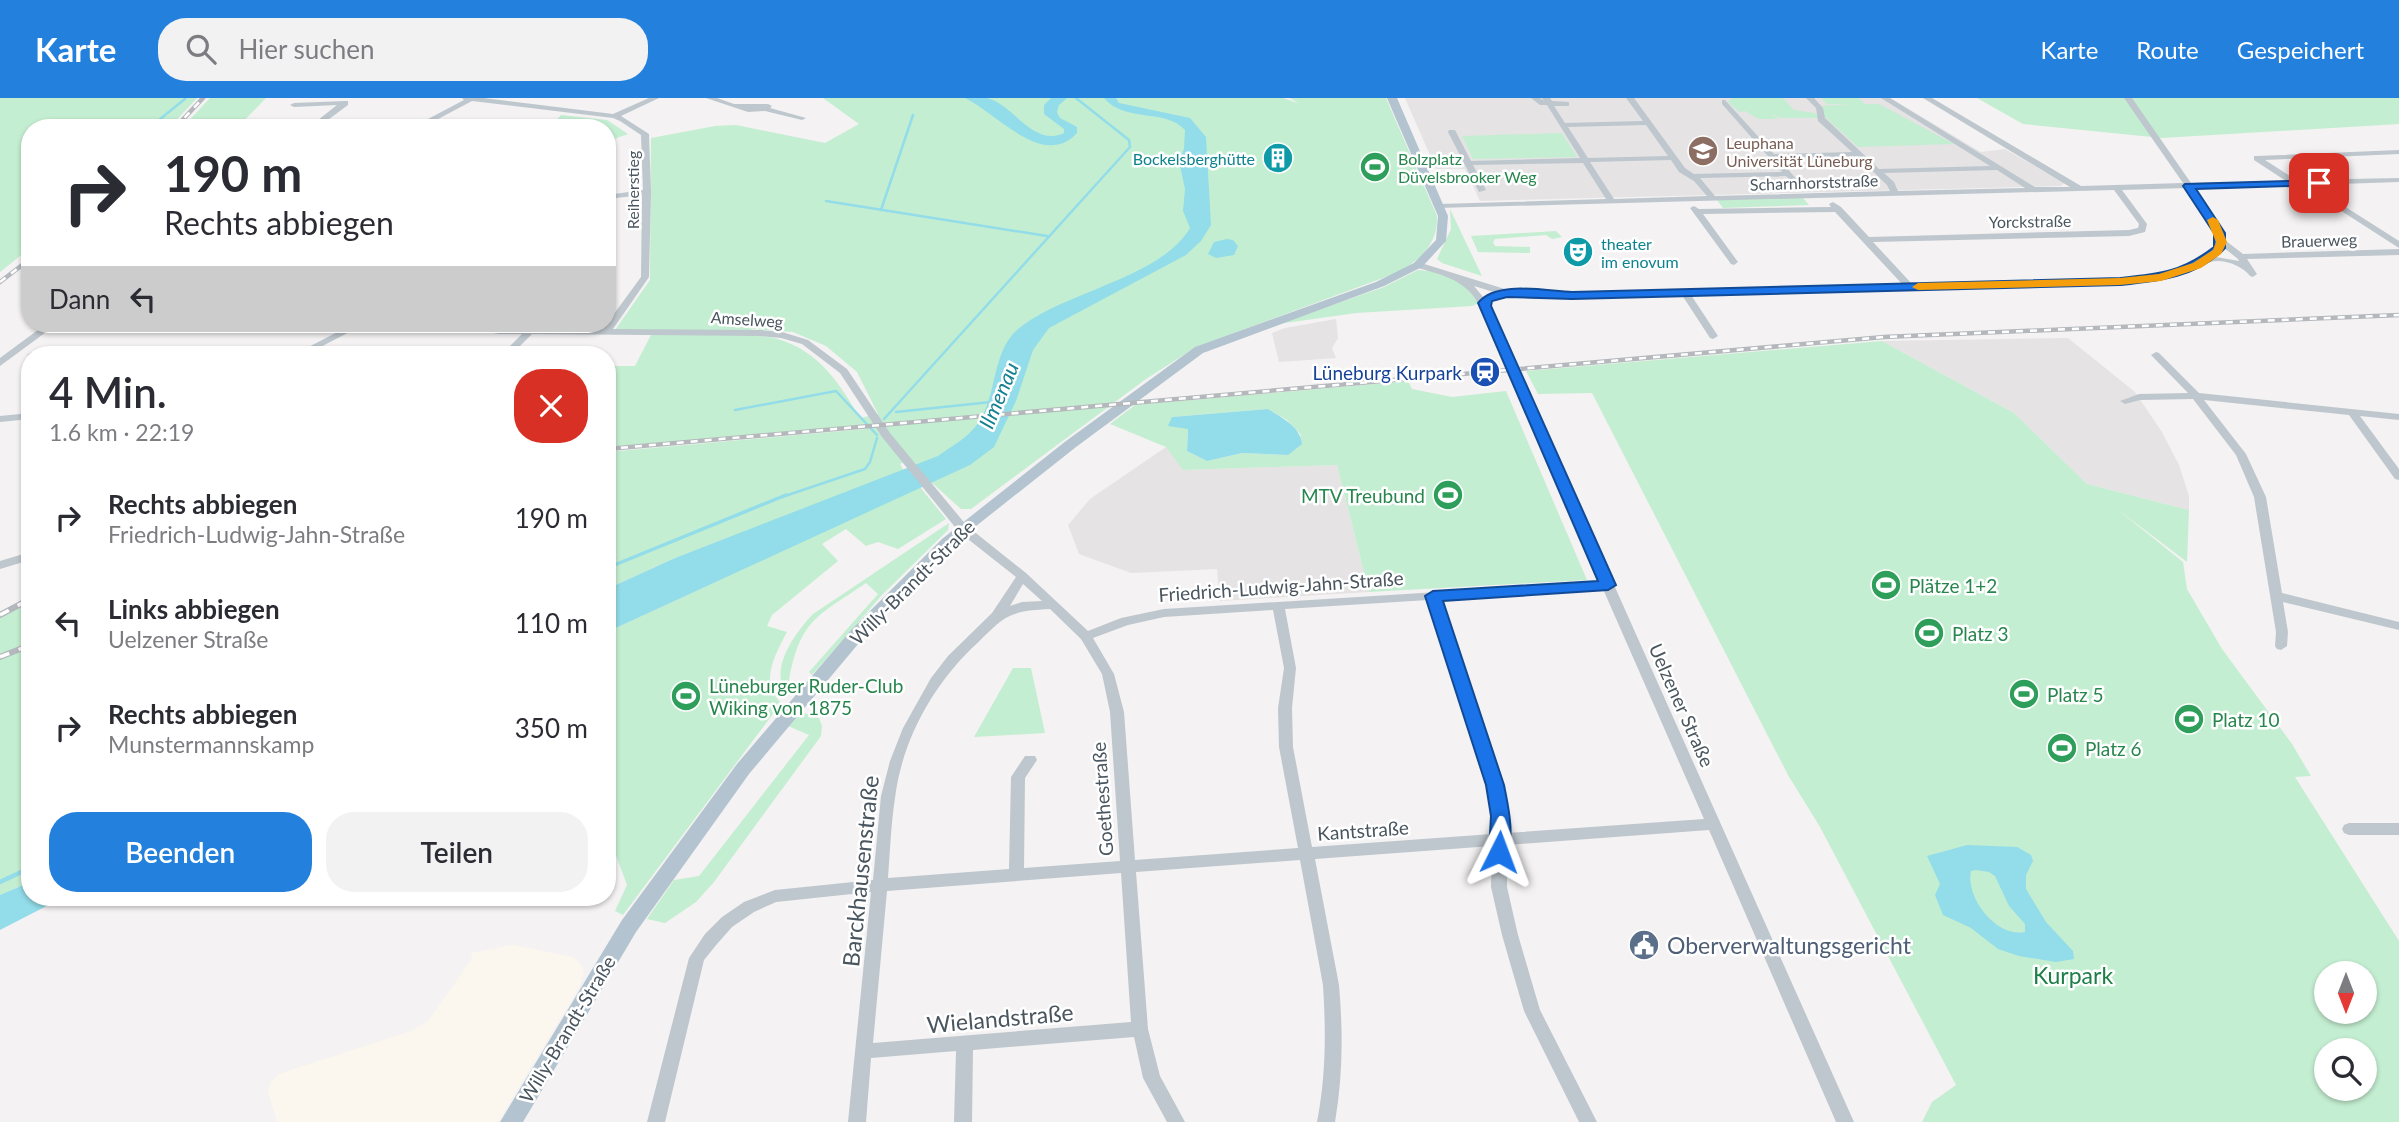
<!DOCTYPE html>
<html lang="de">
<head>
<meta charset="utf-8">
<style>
  body { margin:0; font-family:Lato,sans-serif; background:#f2f2f3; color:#2b2b33; height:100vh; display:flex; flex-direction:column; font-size:26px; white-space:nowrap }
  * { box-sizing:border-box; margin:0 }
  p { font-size:23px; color:#7c7c81 }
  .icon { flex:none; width:38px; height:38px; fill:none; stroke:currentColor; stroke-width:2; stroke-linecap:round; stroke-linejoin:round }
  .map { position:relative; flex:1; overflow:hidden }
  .side { position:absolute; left:21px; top:248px; width:595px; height:560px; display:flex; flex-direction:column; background:#fff; border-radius:28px; box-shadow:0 2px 5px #0004 }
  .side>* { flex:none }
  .guide { position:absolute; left:21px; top:21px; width:595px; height:214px; border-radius:28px; box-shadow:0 2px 5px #0004; background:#fff; color:#2b2b33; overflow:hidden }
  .needle { width:46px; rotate:180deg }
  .tools { position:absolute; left:2314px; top:863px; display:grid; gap:14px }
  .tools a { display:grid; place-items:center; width:63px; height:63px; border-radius:50%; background:#fff; box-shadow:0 2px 5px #0004; font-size:35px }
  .pin { position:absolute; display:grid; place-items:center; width:60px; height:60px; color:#fff; margin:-30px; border-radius:14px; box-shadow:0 4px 10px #0006 }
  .me { position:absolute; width:77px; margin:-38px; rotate:3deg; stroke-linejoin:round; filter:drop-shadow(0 0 5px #0008) }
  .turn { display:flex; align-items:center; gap:24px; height:147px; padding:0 28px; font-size:32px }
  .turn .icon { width:91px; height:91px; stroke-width:2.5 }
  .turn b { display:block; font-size:49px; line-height:60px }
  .then { display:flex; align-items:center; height:66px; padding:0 28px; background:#0003; gap:14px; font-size:26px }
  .round { display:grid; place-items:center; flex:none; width:74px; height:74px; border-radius:28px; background:#f2f2f3 }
  .head { display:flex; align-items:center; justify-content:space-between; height:119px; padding:0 28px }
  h1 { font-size:42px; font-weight:600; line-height:52px }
  .cta { display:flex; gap:14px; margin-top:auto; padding:14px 28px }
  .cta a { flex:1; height:80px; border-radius:28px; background:#2380dd; color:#fff; font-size:28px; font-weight:600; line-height:80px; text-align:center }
  .cta a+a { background:#f2f2f3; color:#2b2b33 }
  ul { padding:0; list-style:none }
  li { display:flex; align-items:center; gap:21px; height:105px; padding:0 28px }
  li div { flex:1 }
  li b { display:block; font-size:26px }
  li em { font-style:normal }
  header { display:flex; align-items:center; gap:42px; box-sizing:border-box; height:98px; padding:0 35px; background:#2380dd; color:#fff }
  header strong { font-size:33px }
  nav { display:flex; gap:38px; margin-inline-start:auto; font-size:24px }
  .search { width:490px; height:63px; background:#f2f2f3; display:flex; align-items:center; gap:18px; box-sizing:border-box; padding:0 24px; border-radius:28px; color:#7c7c81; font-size:26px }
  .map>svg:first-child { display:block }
</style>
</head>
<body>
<header>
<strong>Karte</strong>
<div class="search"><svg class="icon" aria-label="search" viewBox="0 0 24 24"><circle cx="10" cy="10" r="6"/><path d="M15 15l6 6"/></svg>Hier suchen</div>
<nav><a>Karte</a><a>Route</a><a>Gespeichert</a></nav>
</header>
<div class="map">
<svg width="2399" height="1024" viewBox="0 0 2399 1024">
  <rect width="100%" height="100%" fill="#f4f2f2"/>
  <path fill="#fcf7ee" d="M513,847L568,858L576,861L584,872L579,889L498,1024H277L268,992L271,984L279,976L411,933L428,923L472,861L471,855Z"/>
  <path fill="#e5e3e4" d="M1405,0H1890L1981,54L2005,51L2064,85L2061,88L1480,103L1465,71H1436Z
    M1336,221L1338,240L1332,250L1336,260L1279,264L1272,235L1285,230Z
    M2068,240L2135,294L2162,334L2179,367L2189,398V412L2087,386L2014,315L1882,243Z
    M1166,349L1184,372L1337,367L1369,494L1220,503L1217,471L1131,475L1079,456L1068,427L1090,401Z"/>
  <path fill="#c4eed1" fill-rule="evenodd" d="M0,0H197L169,30H30V150L0,174Z
    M210,0H266L237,30H182Z
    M823,0H1283L1298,5L1290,0H1386L1437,118C1438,146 1421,161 1399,174L1196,249L1146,281L971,411H961L931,384L935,382L910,362L900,366L904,373L675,460L607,491V354L865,331L864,327L607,349V268H635L653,233L615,232L650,182L651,40L715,28L736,27L825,45L859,26ZM753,231L793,234L826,248L857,274L878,316L860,320C839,285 820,254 778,241C768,238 756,238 745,236Z
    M1732,0H1783L1794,12L1815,15L1819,20H1781L1772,16L1779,21H1758L1745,13L1739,14L1728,4Z
    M1821,0H1859L1865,6H1879L1954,46L1858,49L1824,18L1819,8L1852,6H1827Z
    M1977,0H2399V26L2162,40L2023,26Z
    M561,17L607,22L628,36L611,42L607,47V30H549Z
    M1562,35L1577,59L1473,61L1462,38Z
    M1802,99L1809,107L1723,110L1717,102Z
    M1450,111L1482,178L1442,165L1437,161L1451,131Z
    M1556,133L1562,139L1552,141L1546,137L1495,141L1493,144L1495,148L1530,149V155L1478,154L1471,138Z
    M1418,172C1449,174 1460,181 1479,205L1472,208L1356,215L1278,226L1384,189Z
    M1882,243L2014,315L2087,386L2189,412L2187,464L2117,411L2183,464L2187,491L2222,551L2292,646L2311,678L2295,679L2399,843V1024H1922L1932,1004L1956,987L1820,729L1788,677L1592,295L1538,296L1526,273ZM2326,875H2364V914H2326ZM2326,952H2364V990H2326Z
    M1408,283L1412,291L1452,299L1506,293L1587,482L1369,494L1337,367L1183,372L1166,349L1110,326L1135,307ZM1268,311L1287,322L1301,337L1288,357L1242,355L1207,363L1187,353L1188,331L1172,319Z
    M920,389L946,421L898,451L878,444L866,448L846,431L822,446L838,463L772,517L767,528L787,534C775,557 759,584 781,605L623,817L615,813L627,787L607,733V534Z
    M949,425L948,432L882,497L812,577L809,574L878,496L866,485C818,518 800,521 789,583L795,590L788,598C767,573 795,535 813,516Z
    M30,504V784L0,797V520Z
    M1013,570H1031L1045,635L974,639Z
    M801,614L819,620L822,628L821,638L714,784L696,804L665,825L647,821L674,782L699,778L809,637L788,628Z"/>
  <path fill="#93dce9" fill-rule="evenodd" d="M965,0C971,0 980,0 987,0C1013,6 1034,50 1064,35V31L1044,16V7L1051,0H1067L1059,7L1057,14L1060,20L1077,29V35C1043,72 997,15 965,0Z
    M1104,0H1116L1119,5L1190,20L1206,39L1211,127L1201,143L1186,157L1049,230L1033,252L1016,303L994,349L970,367L607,534V491L675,460L938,358C952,348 969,339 979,324C997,297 992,254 1017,232C1061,194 1160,181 1190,130L1183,113L1185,91L1179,63L1184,51L1185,32C1165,10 1125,25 1104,0Z
    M1227,141L1233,142L1238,148L1234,157L1216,160L1208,156L1214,144Z
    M1268,311C1282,320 1300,328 1302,346L1288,357L1242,355L1207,363L1187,353L1188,331L1168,328L1172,319Z
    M1967,747L2017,749L2031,757L2033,763L2026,777V791L2046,824L2073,853L2074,861L2056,864L2019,858L1998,851L1971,830L1943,817L1935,797L1940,786L1927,758ZM1976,772L1989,774L1995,778L2009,808L2025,826V834C1997,840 1965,800 1971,773Z
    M30,784V800H62L0,832V797Z"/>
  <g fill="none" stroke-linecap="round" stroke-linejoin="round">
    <path stroke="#93dce9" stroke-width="2.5" d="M130,30L159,22L186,0
      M826,103L1047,138
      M881,112L913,17
      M735,312L836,293L877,337
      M896,314L991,304
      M884,321L1130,49L1129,42L1076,0
      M782,399L865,371L870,364L877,340"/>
    <path stroke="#93dce9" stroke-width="3.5" d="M607,470L786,397"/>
    <path stroke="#93dce9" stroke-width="4.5" d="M0,784L30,770"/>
    <path fill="#bec7cd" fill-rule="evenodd" d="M462,0H483L613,16L649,0H659L621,18L649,36L651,94L649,179L613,231L760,232L782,234L808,242L847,271L890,335L967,428L1026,475L1088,533L1121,520L1164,511L1600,484L1478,205C1463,180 1441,177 1415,169V165H1421L1508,192L1535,195L1903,187L1835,114L1703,116L1738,164L1734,167L1731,166L1690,110L1694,108L1699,111L1831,109L1829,106L1833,104L1841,109L1869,139L2129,132L2138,130L2139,126L2114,92L1436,110V106H1439L1606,101L1583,65L1473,67L1486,92L1479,94L1448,34L1449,32H1455L1471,63L1580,60L1547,7H1540L1531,0H1540L1544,3L1542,0H1550L1552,3L1569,4V8H1554L1565,25L1643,23L1626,0H1634L1685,70L1694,76L1782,74L1722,6V2H1725L1774,56L1852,54L1818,23L1816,10L1806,0H1814L1823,10L1825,20L1879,71L1990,68L1881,0H1890L2035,89H2070L1923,0H1932L2081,88L2183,85L2124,0H2132L2191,85L2286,83L2254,62V58H2257L2399,52V56L2265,62L2296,82L2399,80V84L2311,87L2399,143V150L2301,87L2194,90L2218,125L2226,143L2243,156L2399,151V157L2247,161L2257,176L2253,179L2250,178C2243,168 2223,160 2210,164C2204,166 2197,172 2191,174C2168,182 2144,185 2120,187L1691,197L1718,238L1713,241L1710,240L1682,197L1535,201L1507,198L1474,188L1488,205L1854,1024H1836L1709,732L1507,747V789L1518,837L1540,912L1597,1024H1579L1524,913L1502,837L1491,789L1492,748L1315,761L1339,887C1343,933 1343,978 1335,1024H1317C1326,978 1326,933 1323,887L1300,762L1136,774L1148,931L1160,978L1185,1024H1167L1143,980L1134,939L973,952L972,1024H954L956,953L871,960L866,1024H848L871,794L776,804L754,814L732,829L717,846L704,862L665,1024H647L689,860L705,836L722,819L744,804L775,792L873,782L881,698L890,663L903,630L931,580L948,558L992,515L1016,479L959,434L882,339L840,275L802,246L781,240L760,238L532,236L511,257H501L522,236H499L454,228L452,226H472L499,230L603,231L641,179L642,97L607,101V97L643,92L641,37L620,23L613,20L472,3L421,30H411L464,2ZM1646,27L1668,58L1588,60L1568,29ZM1857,58L1887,87L1890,93L1715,98L1700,80L1786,78L1801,93L1805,91L1778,60ZM1671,62L1679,74L1694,83L1707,98L1614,101L1590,64ZM1997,72L2025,90L1898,93L1894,84L1884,75ZM2186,90L2210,125L2218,144C2208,161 2193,169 2175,174C2141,183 2104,182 2068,183C2016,184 1964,185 1912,186L1873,144L2129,138L2145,134L2147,126L2122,92ZM2223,149L2238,161L2239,163L2216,159ZM1023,486L1042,503L1022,504L1010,508ZM1603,491L1704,721L1507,735V718L1502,687L1440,502ZM1428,502L1488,687L1493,718L1492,736L1312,749L1293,649L1292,610L1296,570L1285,511ZM1050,511L1081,541L1102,576L1110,614L1120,763L1024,770L1025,680L1037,662L1035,658H1025L1011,679L1009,771L888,780C890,754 891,726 895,700C902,643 932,589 972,550C1004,520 1004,513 1050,511ZM1273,512L1284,570L1278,610L1279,649L1298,750L1135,762L1124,614L1114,576L1093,540L1128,527L1164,519ZM1121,775L1131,924L873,945L887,793Z
      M706,0H717L734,6H768L772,8L770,10L806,20L802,22L765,13L748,14Z
      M345,3H348V7L317,30H308L337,7L294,9L290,7L294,5Z
      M46,226H57L0,268V260Z
      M353,226H365L305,257H293Z
      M176,248L251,254L256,257H218L176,254L30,257V259L27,257L32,254Z
      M2156,254L2159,255L2199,295L2399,316V322L2360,318L2399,371V382L2395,381L2349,317L2204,302L2246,356L2266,399L2282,495L2399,524V532L2283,504L2288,534L2287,548L2281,552L2277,551L2275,548L2276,534L2254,399L2236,357L2193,301L2140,302L2125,306L2120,303L2139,296L2188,295L2153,259L2151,257Z
      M30,315V321L0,324V318Z
      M30,454V462L0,471V463Z
      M2349,725H2399V737H2349L2344,735L2342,731L2344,727Z"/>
    <path fill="#b3c3cf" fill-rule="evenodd" d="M1387,0H1397L1448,118L1446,143L1422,169L1384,188L1203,255L1076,349L952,447L864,539L749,676L636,834L523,1024H500L622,822L737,666L852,531L942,441L1066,343L1195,249L1376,184L1414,165L1436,142L1438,118Z"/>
    <g stroke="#b4b8bc" stroke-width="4.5">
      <path id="rail-far1" d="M175,30L203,0
        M0,184L30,161
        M607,351L1884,239L2399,217"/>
    </g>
    <g stroke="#b4b8bc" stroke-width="6">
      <path id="rail" d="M0,517L30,501
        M0,559L30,547"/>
    </g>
    <use href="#rail-far1" stroke="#fff" stroke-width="2.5" stroke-dasharray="7" stroke-linecap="butt"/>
    <use href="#rail" stroke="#fff" stroke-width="3.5" stroke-dasharray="10" stroke-linecap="butt"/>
  </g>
  <path fill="#1a73e8" stroke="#114b97" stroke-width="2" d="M2319,82L2324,85L2323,87L2196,91L2225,135V150C2198,179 2158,183 2120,187L1572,201L1507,199L1492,203L1491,208L1616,487L1608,492L1443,503L1504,687C1508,708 1516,739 1505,760L1499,762L1492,760L1489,754L1491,718L1486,687L1425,498L1433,493L1598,483L1478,205C1496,182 1545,193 1572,194L2120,180C2160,176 2182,174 2214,149V135L2183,88L2185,86Z"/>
  <path fill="#f59e0b" d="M2213,119L2218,122L2227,144L2221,156L2201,170L2161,183L2120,187L1918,192L1912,189L1918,185L2120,180L2159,176L2193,165L2213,152L2216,144L2207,122Z"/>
  <defs>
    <g id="university-disc" transform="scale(1.575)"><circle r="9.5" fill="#8d6e63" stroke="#fff"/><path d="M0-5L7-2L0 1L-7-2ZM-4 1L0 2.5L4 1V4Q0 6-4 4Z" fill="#fff"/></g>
    <g id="building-disc" transform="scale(1.575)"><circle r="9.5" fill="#0f9aa8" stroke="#fff"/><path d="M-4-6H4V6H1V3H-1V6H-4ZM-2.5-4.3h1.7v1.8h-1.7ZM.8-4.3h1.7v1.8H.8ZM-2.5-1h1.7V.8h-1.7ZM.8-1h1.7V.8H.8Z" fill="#fff"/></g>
    <g id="stadium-disc" transform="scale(1.575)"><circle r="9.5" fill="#2e9e5b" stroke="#fff"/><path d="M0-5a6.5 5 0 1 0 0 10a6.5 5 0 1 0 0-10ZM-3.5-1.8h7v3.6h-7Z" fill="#fff"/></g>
    <g id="theatre-disc" transform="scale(1.575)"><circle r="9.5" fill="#0f9aa8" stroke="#fff"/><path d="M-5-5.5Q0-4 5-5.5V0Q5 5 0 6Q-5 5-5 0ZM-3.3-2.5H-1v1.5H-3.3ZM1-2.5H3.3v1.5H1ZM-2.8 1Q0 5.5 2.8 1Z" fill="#fff"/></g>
    <g id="station-disc" transform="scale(1.575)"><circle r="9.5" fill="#1a4fb4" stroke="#fff"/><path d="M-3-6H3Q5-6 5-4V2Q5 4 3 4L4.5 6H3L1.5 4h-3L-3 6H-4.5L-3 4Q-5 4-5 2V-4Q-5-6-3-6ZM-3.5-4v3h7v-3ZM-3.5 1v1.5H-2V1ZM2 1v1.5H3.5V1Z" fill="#fff"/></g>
    <g id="civic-disc" transform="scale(1.575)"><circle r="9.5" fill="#5c6f8a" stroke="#fff"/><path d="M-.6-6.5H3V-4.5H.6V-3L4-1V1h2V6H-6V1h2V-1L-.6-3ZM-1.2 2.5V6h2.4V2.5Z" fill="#fff"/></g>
  </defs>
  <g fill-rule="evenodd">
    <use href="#university-disc" x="1703" y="53"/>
    <use href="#building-disc" x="1278" y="60"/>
    <use href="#stadium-disc" x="1375" y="69"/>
    <use href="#theatre-disc" x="1578" y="154"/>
    <use href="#station-disc" x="1485" y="274"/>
    <use href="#stadium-disc" x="1448" y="397"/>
    <use href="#stadium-disc" x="1886" y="487"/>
    <use href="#stadium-disc" x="1929" y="535"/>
    <use href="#stadium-disc" x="2024" y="596"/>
    <use href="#stadium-disc" x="686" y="598"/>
    <use href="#stadium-disc" x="2189" y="621"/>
    <use href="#stadium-disc" x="2062" y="650"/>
    <use href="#civic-disc" x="1644" y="847"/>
  </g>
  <g text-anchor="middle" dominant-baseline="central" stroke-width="5" stroke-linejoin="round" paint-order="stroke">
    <g font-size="16" fill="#785e54" stroke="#fff" text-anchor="start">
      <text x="1726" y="44">Leuphana<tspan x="1726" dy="18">Universität Lüneburg</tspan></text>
    </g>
    <g font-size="16" fill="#0d838f" stroke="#fff" text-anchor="end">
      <text x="1255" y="60">Bockelsberghütte</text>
      <text x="1601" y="145" text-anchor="start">theater<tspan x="1601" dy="18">im enovum</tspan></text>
    </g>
    <g font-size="16" fill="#27864d" stroke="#fff" text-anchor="start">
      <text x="1398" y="60">Bolzplatz<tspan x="1398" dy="18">Düvelsbrooker Weg</tspan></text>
    </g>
    <g font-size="16" fill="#4a565f" stroke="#fff">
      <text transform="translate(1814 84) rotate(-2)">Scharnhorststraße</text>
      <text transform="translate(632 92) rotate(-90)">Reiherstieg</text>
      <text transform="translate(2030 123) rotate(-1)">Yorckstraße</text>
      <text transform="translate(2319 142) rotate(-2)">Brauerweg</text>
      <text transform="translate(747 221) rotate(4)">Amselweg</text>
    </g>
    <g font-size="19" fill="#164399" stroke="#fff" text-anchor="end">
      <text x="1462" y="274">Lüneburg Kurpark</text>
    </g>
    <g font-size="19" fill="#27864d" stroke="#fff" text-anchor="start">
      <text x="1425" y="397" text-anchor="end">MTV Treubund</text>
      <text x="1909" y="487">Plätze 1+2</text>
      <text x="1952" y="535">Platz 3</text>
      <text x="709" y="587">Lüneburger Ruder-Club<tspan x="709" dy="22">Wiking von 1875</tspan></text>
      <text x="2047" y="596">Platz 5</text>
      <text x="2212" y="621">Platz 10</text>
      <text x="2085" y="650">Platz 6</text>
    </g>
    <g font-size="19" fill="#4a565f" stroke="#fff">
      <text transform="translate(912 484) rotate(-45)">Willy-Brandt-Straße</text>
      <text transform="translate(1281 488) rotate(-4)">Friedrich-Ludwig-Jahn-Straße</text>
      <text transform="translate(1682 607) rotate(66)">Uelzener Straße</text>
      <text transform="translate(1102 701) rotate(-94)">Goethestraße</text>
      <text transform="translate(1363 732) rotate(-4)">Kantstraße</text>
      <text transform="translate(567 931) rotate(-59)">Willy-Brandt-Straße</text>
    </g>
    <g font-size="21" font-style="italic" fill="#148091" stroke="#fff">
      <text transform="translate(998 297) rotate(-67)">Ilmenau</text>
    </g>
    <g font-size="23" fill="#4a565f" stroke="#fff">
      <text transform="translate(860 773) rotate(-84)">Barckhausenstraße</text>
      <text transform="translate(1000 920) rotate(-5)">Wielandstraße</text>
    </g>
    <g font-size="23" fill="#4e5e75" stroke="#fff" text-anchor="start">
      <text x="1667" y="847">Oberverwaltungsgericht</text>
    </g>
    <g font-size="23" fill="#1d7e47" stroke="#fff">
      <text x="2073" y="877">Kurpark</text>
    </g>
  </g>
</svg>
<div class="tools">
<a><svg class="needle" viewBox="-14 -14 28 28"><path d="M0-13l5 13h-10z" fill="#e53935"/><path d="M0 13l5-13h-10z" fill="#7c7c81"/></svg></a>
<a><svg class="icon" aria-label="search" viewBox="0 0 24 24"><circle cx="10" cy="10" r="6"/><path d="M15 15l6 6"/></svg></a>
</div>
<div class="pin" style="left:2319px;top:85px;background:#d93025"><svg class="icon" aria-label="arrive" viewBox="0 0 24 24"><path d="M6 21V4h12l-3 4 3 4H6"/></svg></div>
<svg class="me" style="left:1499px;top:754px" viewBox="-20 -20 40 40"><path d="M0-17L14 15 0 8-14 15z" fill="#1a73e8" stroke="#fff" stroke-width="4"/></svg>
<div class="guide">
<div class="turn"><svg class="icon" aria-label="right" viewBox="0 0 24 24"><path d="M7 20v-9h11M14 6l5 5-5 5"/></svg><div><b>190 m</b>Rechts abbiegen</div></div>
<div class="then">Dann<svg class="icon" aria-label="left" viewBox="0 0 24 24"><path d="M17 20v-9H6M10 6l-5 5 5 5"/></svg></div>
</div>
<section class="side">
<div class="head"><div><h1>4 Min.</h1><p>1.6 km · 22:19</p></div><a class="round" style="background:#d93025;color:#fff"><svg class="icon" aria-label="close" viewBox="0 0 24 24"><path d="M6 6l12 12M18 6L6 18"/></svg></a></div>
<ul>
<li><svg class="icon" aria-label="right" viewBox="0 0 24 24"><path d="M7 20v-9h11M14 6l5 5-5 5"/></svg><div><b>Rechts abbiegen</b><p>Friedrich-Ludwig-Jahn-Straße</p></div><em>190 m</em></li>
<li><svg class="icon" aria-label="left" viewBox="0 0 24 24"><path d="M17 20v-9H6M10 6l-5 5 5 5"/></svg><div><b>Links abbiegen</b><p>Uelzener Straße</p></div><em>110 m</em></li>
<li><svg class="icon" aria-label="right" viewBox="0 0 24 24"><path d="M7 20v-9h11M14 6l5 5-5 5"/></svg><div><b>Rechts abbiegen</b><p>Munstermannskamp</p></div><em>350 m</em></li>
</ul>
<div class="cta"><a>Beenden</a><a>Teilen</a></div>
</section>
</div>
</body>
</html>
